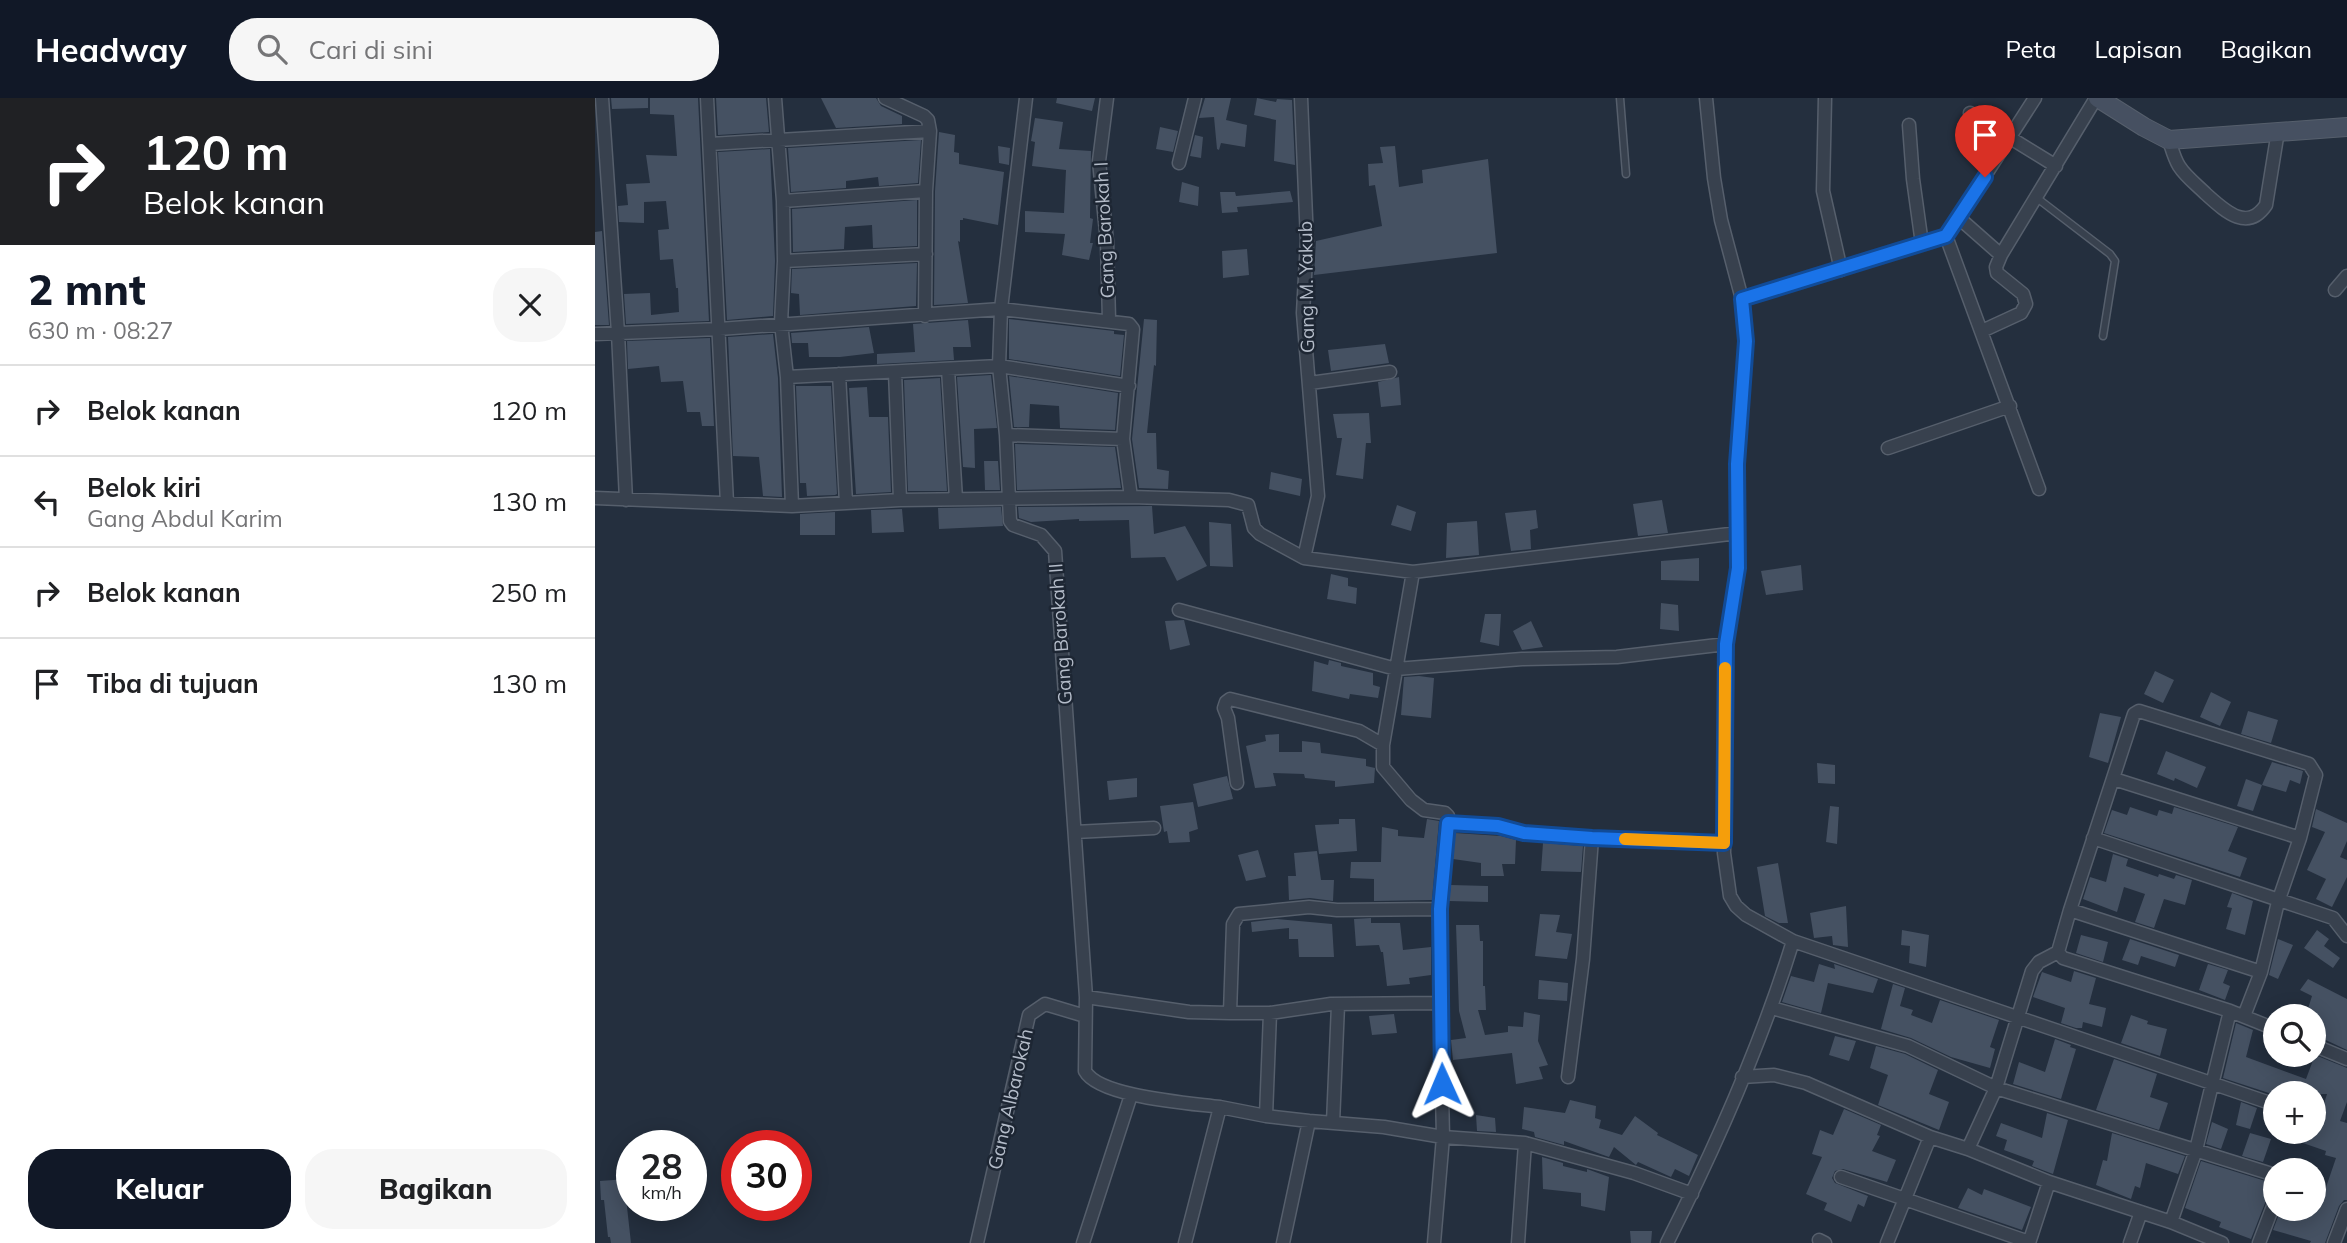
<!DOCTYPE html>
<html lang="id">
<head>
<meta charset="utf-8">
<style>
  body { margin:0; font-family:Mulish,sans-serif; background:#f6f6f6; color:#202124; height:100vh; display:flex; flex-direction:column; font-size:26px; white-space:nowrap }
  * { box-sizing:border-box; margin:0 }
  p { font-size:23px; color:#757577 }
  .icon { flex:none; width:38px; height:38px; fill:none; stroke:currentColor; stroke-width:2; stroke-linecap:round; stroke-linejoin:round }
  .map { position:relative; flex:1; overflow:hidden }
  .sheet { display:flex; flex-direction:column; background:#fff; width:595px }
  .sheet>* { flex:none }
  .hud { background:#202124; color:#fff; overflow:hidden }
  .fabs { position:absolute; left:1668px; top:906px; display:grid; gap:14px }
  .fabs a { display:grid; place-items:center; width:63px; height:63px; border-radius:50%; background:#fff; box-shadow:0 4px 18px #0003; font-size:35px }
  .speed { position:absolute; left:21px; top:1032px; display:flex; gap:14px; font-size:35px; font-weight:700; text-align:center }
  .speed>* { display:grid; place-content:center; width:91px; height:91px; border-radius:50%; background:#fff; box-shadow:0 4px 18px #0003; line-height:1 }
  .speed small { font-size:18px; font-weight:400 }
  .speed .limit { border:10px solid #d22; background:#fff; color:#111 }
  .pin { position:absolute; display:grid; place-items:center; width:60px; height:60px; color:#fff; margin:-72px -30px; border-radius:50% 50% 50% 0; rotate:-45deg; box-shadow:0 0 7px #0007 }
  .pin .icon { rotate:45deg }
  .me { position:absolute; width:77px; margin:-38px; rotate:359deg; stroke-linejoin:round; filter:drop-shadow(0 0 5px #0008) }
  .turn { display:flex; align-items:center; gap:24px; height:147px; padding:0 28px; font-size:32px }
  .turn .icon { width:91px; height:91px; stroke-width:2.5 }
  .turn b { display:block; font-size:49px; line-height:60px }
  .round { display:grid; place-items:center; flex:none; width:74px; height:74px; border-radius:28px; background:#f6f6f6 }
  .headline { display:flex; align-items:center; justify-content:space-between; height:119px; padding:0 28px }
  h1 { font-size:42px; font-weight:800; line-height:52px; color:#111827 }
  .button { display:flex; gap:14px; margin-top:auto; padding:14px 28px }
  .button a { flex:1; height:80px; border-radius:28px; background:#111827; color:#fff; font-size:28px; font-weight:800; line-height:80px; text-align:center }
  .button a+a { background:#f6f6f6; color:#202124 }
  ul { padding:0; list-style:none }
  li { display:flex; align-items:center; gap:21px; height:91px; padding:0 28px; border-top:2px solid #e0e0e0 }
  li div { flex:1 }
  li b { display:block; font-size:26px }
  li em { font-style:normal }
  header { display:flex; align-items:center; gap:42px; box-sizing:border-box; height:98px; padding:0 35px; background:#111827; color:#fff }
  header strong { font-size:33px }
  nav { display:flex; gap:38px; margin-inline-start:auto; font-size:24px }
  .search { width:490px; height:63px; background:#f6f6f6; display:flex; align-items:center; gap:18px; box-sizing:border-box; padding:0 24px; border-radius:28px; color:#757577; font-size:26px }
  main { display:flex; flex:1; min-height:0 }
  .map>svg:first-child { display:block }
</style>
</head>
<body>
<header>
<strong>Headway</strong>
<div class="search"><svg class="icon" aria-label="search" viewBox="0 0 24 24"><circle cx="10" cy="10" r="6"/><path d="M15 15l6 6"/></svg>Cari di sini</div>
<nav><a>Peta</a><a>Lapisan</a><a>Bagikan</a></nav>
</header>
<main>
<section class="sheet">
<div class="hud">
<div class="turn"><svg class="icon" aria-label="right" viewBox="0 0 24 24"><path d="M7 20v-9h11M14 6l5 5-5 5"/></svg><div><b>120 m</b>Belok kanan</div></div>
</div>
<div class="headline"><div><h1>2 mnt</h1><p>630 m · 08:27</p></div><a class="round"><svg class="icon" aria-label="close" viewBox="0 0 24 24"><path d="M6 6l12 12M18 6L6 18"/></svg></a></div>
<ul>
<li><svg class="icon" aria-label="right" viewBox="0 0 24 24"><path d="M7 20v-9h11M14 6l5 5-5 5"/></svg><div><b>Belok kanan</b></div><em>120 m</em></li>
<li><svg class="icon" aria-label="left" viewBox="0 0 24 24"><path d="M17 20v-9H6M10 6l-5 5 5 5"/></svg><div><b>Belok kiri</b><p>Gang Abdul Karim</p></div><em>130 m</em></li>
<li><svg class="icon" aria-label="right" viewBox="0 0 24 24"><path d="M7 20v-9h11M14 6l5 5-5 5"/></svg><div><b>Belok kanan</b></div><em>250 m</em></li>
<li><svg class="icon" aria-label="arrive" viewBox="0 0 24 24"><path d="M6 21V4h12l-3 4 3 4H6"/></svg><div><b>Tiba di tujuan</b></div><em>130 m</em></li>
</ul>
<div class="button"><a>Keluar</a><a>Bagikan</a></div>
</section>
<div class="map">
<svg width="1752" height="1145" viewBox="0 0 1752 1145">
  <rect width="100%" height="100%" fill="#242f3e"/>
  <path fill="#455162" d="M16,0H53V10L17,11Z
    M55,0H103L114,223L31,226L29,196L55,195L56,217L84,214L83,190H81L78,161L65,162L63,132L74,131L71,103L49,104V125L24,124L23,108L33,107L31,86L55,85L51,57L82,58L79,17L55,16Z
    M121,0H171L174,34L123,37Z
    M226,0H281L286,8L307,18V26L241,30Z
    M462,0H500L497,13L461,5Z
    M610,0H636L631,22L652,27L650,49L626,45L624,52L622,51L619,19L604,20Z
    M662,0L681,4L682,1L697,2L700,67L679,63L681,22L659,17Z
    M440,20L468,24L464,51L496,53L495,120L498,121L495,145H498L494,162L467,157L470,136L430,134V113L469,115L471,72L437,68L440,44L436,43Z
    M565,29L583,33L578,54L561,51Z
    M344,34L360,37L359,54L364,55V66L409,74L403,127L368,120V122H365V144L363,143L373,205L339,207L340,93Z
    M600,37L608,39L606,60L595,58Z
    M326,42L323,85L284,88L283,79L251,83V90L196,94L193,50Z
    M403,48L415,50L414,67L404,65Z
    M800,48L804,89L828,85L827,72L893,61L902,155L719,177L721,143L787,128L780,87L774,88L773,66L788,65L785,49Z
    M175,51L180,163L178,218L132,222L123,54Z
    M587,84L604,89L603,108L584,104Z
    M695,93L698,104L642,109L643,114L627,115L625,94H640L641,98Z
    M322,102V148L278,150L277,127L250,129L249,151L198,154L197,111Z
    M7,133L14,227H0V134Z
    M652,151L654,177L628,180L627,153Z
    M322,165L321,208L205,217L204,196L196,195L197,171Z
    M414,221L519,233V236L529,237L525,278L414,261Z
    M549,221L562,222L561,268L559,267L552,335H561L562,371L574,373L573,391L544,390L537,341Z
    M373,222L376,249H358L359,262L282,266V256L320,254L318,226Z
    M274,229L279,255L245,259H214L213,245H197L196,235Z
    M178,236L183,280L187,399L168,398L164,359L138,358L133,239Z
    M115,240L119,328H107L105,314H92L88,283L66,284L64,268L33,271L32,243Z
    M790,246L794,265L736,273L733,252Z
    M396,277L402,330L379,331L380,370L368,369L362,279Z
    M414,278L523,295L520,332L465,330L464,308L435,306L434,329H419Z
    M804,279L806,307L786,309L783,284Z
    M345,280L352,393H313L309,282Z
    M201,288H236L242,396L240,397L212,398L211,385H205Z
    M272,289L274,319H293L296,394L261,396L254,290Z
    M774,315L776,345H771L768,381L741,377L747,340H742L738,316Z
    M420,346L520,349L526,390L422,392Z
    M389,363H403L405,392H390Z
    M676,374L707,381L705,398L674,391Z
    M1067,402L1073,435L1043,438L1038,406Z
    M802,407L821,414L816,433L796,427Z
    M557,408L559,436L590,428L612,468L582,483L570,459L536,460L534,422L484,423V421L436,424L424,420L423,409Z
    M406,409L408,428L344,431L343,410Z
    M307,411L309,434L277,435L276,412Z
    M941,412L943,430L935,432L936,451L916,453L910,415Z
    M240,414V437H205V416Z
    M882,423L884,457L851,460L852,425Z
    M614,424L636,426L638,469L615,468Z
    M1104,460V483L1066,482V463Z
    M1206,467L1208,492L1171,497L1166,473Z
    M736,476L753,480V488L762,490L761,506L732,501Z
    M1066,505L1083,507L1084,533L1065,531Z
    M890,516H906L904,548L885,544Z
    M589,522L595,547L575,552L570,523Z
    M936,523L948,549L927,552L918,533Z
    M734,562L746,565V568L778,575V587L785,589L783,600L755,596L754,601L717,593L719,563L733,567Z
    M1560,573L1579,582L1568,605L1549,596Z
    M824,578L839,580L836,620L806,617L809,579Z
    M1616,594L1636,604L1625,628L1605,619Z
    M1653,613L1683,622L1676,645L1646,636Z
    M1505,615L1526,619L1513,665L1494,659Z
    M684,636V654H707V643L725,645L726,655L771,661V668L780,670L779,685L740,689V683L710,680L709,676L678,675L681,688L660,690L651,648L671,643L670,637Z
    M1571,653L1611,669L1602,690L1580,680L1579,683L1562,676Z
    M1677,664L1708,673L1705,686L1695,682L1691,694L1667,687L1658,713L1642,708L1651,681L1667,687Z
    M1222,665L1240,667V686L1223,685Z
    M632,678L638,701L603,709L598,686Z
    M542,680V699L514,702L512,683Z
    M598,704L603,731L594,734L595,744L574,745L572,733L569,734L565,708Z
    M1235,708L1244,709L1242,746L1231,744Z
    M1535,709L1562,718L1564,712L1577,716L1579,709L1643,729L1633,753L1652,760L1645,779L1509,735L1517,712L1532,717Z
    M1721,711L1752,725V743L1745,759L1752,762V779L1737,809L1721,801L1731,781L1712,772L1730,734L1717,729Z
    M744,721H760L762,753L724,756L720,727L744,726Z
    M832,721L844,723L837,802L779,803V781L755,780L756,764H786L787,729L803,732V738L829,740Z
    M860,735L906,738L921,742L920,766H907L909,778H886V765L858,761Z
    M948,745L988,748L986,774L946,773Z
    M663,752L671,779L651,783L643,757Z
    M722,753L726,782H739L738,803L715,800L694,802L693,778H701L699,755Z
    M1518,756L1533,761L1531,768L1563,779L1564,776L1579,781L1581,777L1597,782L1590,807L1569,801L1559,830L1540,824L1550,796L1529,789L1522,814L1488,801L1495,779L1511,784Z
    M1183,765L1193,825H1184L1170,818L1162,769Z
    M856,787L893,788V804L854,803Z
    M1637,795L1658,803L1650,837L1631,831L1637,810L1632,809Z
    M1251,808L1253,849L1238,847L1237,838L1219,840L1215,815Z
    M945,816L965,817L961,834L977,836L972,861L940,858Z
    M776,820V825H805L808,852L836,849V877L814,880L815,886L792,888L788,854H786L784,847L761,848L759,821Z
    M682,821L737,826L739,859H704L703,841H694V830L657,834L656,824Z
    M861,827H884L885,843H888V888H890L891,912H883L890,937L913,934V928L928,929L929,914L945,917L943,943L953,967L944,969L948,981L921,986L917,955L858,962L856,942L871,940L864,913Z
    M1307,832L1334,837L1331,869L1314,865L1315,848L1306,847Z
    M1722,832L1734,841L1729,848L1745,860L1738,870L1709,850Z
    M1486,837L1513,844L1508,864L1481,855Z
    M1535,841L1584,857L1580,869L1546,858L1543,867L1527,862Z
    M1683,841L1698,847L1683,881L1674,877Z
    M1224,866L1240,871L1239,866L1283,881L1278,895L1233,885L1226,915L1187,904L1196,878L1219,884Z
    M1613,866L1633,872L1628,885L1635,888L1630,902L1604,892Z
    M1479,873L1501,880L1494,906L1511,910L1507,929L1488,924L1487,930H1481L1466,925L1470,910L1438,899L1447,874L1476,884Z
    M1713,881L1752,901V952L1718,936V919L1711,917L1717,898L1705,892Z
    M944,882L973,885L972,903L943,901Z
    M1298,886L1310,890L1305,908L1318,912L1316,917L1337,925L1345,902L1404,922L1395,949L1400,951L1395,970L1356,959L1316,940L1286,931Z
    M799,916L802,935L777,937L774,918Z
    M1536,917L1553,923L1552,926L1572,931L1565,958L1526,945Z
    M1641,925L1658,932L1651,959L1711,981L1720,957L1752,970V1004L1745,1023L1752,1025V1102H1749L1744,1108L1730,1145H1715L1716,1143L1678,1132L1686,1111H1718V1098L1727,1101L1741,1060L1730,1057L1731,1053L1705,1044L1709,1034H1718V1030L1721,1031L1732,996L1680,997L1628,980Z
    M1240,938L1261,943L1254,963L1234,957Z
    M1460,941L1476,947L1475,949L1481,951L1466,1001L1418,986L1424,964L1450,974Z
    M1281,948L1310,956L1343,972L1334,996L1354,1004L1344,1032L1283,1007L1293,977L1275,970Z
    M1519,961L1562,976L1555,999L1573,1005L1564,1032L1501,1012Z
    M975,1002L1001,1008L1000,1020L1006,1022L1004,1030L1027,1037L1040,1018L1063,1035L1062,1037L1103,1057L1094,1078L1080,1071L1076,1079L1043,1064L1041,1067L1019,1049L1014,1059L969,1043V1047L940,1039L939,1034L927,1031L929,1009L970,1015Z
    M1646,1004L1662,1010L1655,1031L1641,1027Z
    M1249,1011L1286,1027L1282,1037L1285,1038L1277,1053L1301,1062L1292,1084L1248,1071L1240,1073L1237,1080L1240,1085L1273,1098L1269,1109L1263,1106L1256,1124L1229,1112L1232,1105L1211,1096L1227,1059L1217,1056L1225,1032L1238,1037Z
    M1452,1015L1473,1022L1458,1076L1437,1068L1439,1063L1409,1052L1412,1042L1401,1038L1406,1025L1447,1040Z
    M881,1017L900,1020L901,1034L882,1033Z
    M1617,1024L1633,1031L1626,1051L1611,1046Z
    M1517,1035L1590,1058L1583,1076L1551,1065L1545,1090L1540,1088L1536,1101L1501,1087L1508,1062L1512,1063Z
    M1655,1035L1676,1041L1668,1064L1647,1058Z
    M947,1059L968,1065V1068L992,1074V1071L1014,1079L1010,1113L986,1108V1095L948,1091Z
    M1606,1063L1680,1086L1679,1094L1672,1100L1656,1141L1624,1129L1626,1124L1590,1110Z
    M32,1081L33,1100H31L36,1145H16L15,1139H13L9,1102H6L5,1083Z
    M1373,1090L1387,1097L1389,1091L1436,1109L1427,1132L1363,1110Z
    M1035,1133H1057L1056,1145H1036Z"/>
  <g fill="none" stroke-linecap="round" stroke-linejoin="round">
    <g stroke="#565f6c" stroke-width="9">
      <path id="lane" d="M1025,0L1031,76
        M1442,100L1515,156L1520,163L1508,238"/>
    </g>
    <g stroke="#565f6c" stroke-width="15">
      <path id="street" d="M7,0L23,235L31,402
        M112,0L132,405
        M180,0L188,103L189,163L186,225L192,279L197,408
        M290,0L329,18L333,22L335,33L331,93L330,218
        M431,0L406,211L404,268L411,337L415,423L418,427L446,437L460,453L491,899L490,973C504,999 595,1005 625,1009L590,1145
        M512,0L504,63L512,144L514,222
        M706,0L712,143L708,215L723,398L709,460
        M1111,0L1119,80L1126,122L1147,201L1151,243L1142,366L1143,470L1131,546L1129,755L1135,798L1141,808L1151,817L1198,843L1678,1006
        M1230,0L1228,93L1246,172
        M1375,15L1461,68
        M1314,27L1318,81L1327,146
        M1574,42C1577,51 1579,60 1584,68C1591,79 1602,87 1611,96C1629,112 1652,135 1671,107L1683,33
        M115,46L335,33
        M584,65L600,0
        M188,103L331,93
        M1364,120L1406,157L1501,0
        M1351,138L1444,391
        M189,163L331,156
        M1740,192L1752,178
        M1147,201L1351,138L1440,0
        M1387,233L1426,215L1431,206L1428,196L1402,175L1401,169L1406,157
        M0,236L124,231L406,211L534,226L538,231L528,341L536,399
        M353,271L361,401
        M300,274L305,402
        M244,276L251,405
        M192,279L404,268L534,288
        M715,285L795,274
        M411,337L528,341
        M1293,350L1415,308
        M0,400L197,408L305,402L536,399L634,402L653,407L659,430L665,436L709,460L818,474L1143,435
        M818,474L788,647V669L816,702L829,712L850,715L853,718L845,811V905L848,1039L839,1145
        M584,512L801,571L927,561L1022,559L1131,546
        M1519,681L1705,740
        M642,685L633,620L629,610L631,604L635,601L764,633L788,647
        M853,725L903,728L929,735L997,740L1129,745
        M480,734L559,730
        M1498,740L1738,820L1752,838
        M1475,812L1666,874
        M491,899L594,914L635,915H675L736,906L845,905
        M1177,910L1313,948L1401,990L1680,1077
        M635,915L638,826L644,816L714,809L742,812L845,811
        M1649,918L1666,874L1683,804L1705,740L1721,677L1714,666L1544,613L1539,616L1475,812L1463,854L1468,860L1635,913L1680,931
        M1718,947L1752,961
        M973,979L988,861L997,740
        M1147,979L1179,977L1211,985L1335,1039L1373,1051L1454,1084L1576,1124L1627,1145
        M625,1009L671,1018L714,1023L789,1029L848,1039L930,1045L1039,1075L1097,1096
        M671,1018L675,915
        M738,1025L743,907
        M1373,1051L1401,990L1437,873L1444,864L1463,854
        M1246,1079L1434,1144
        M1576,1124L1601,1052L1635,913
        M1224,1142L1230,1145
        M382,1145L434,917L450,906L490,918
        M488,1145L536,997
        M688,1145L714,1023
        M923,1145L930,1045
        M1072,1145C1121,1048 1166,947 1198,843
        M1292,1145L1335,1039
        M1434,1145L1454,1084
        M1535,1145L1546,1114
        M1664,1145L1680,1103
        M1739,1145L1752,1111"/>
    </g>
    <g stroke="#565f6c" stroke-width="20">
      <path id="secondary" d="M1503,0L1549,29L1574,42L1752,29"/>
    </g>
    <use href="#lane" stroke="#38414e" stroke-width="6"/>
    <use href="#street" stroke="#38414e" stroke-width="12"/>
    <use href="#secondary" stroke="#465061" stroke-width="18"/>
  </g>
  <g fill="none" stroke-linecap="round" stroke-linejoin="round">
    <g stroke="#114b97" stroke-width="18">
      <path id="route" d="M847,986L845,811L853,725L903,728L929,735L997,740L1129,745L1131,546L1143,470L1142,366L1151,243L1147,201L1351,138L1390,79"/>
    </g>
    <use href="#route" stroke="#1a73e8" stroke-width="12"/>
    <path stroke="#f59e0b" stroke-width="12" d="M1030,741L1129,745L1130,570"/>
  </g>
  <g text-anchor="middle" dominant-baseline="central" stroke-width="5" stroke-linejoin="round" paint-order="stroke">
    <g font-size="19" fill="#b4bcc9" stroke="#1d2633">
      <text transform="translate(509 132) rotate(-93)">Gang Barokah I</text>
      <text transform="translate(711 189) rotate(-91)">Gang M. Yakub</text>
      <text transform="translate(465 536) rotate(-94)">Gang Barokah II</text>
      <text transform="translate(415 1001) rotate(-77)">Gang Albarokah</text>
    </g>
  </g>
</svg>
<div class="fabs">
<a><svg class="icon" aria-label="search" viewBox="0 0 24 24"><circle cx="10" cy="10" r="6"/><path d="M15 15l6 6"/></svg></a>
<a>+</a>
<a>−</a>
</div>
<div class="speed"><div>28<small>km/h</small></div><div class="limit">30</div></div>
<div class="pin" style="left:1390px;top:79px;background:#d93025"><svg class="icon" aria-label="arrive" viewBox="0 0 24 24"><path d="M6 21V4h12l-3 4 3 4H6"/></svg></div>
<svg class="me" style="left:847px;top:986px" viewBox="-20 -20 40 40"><path d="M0-17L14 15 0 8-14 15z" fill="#1a73e8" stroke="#fff" stroke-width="4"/></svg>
</div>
</main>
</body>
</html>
